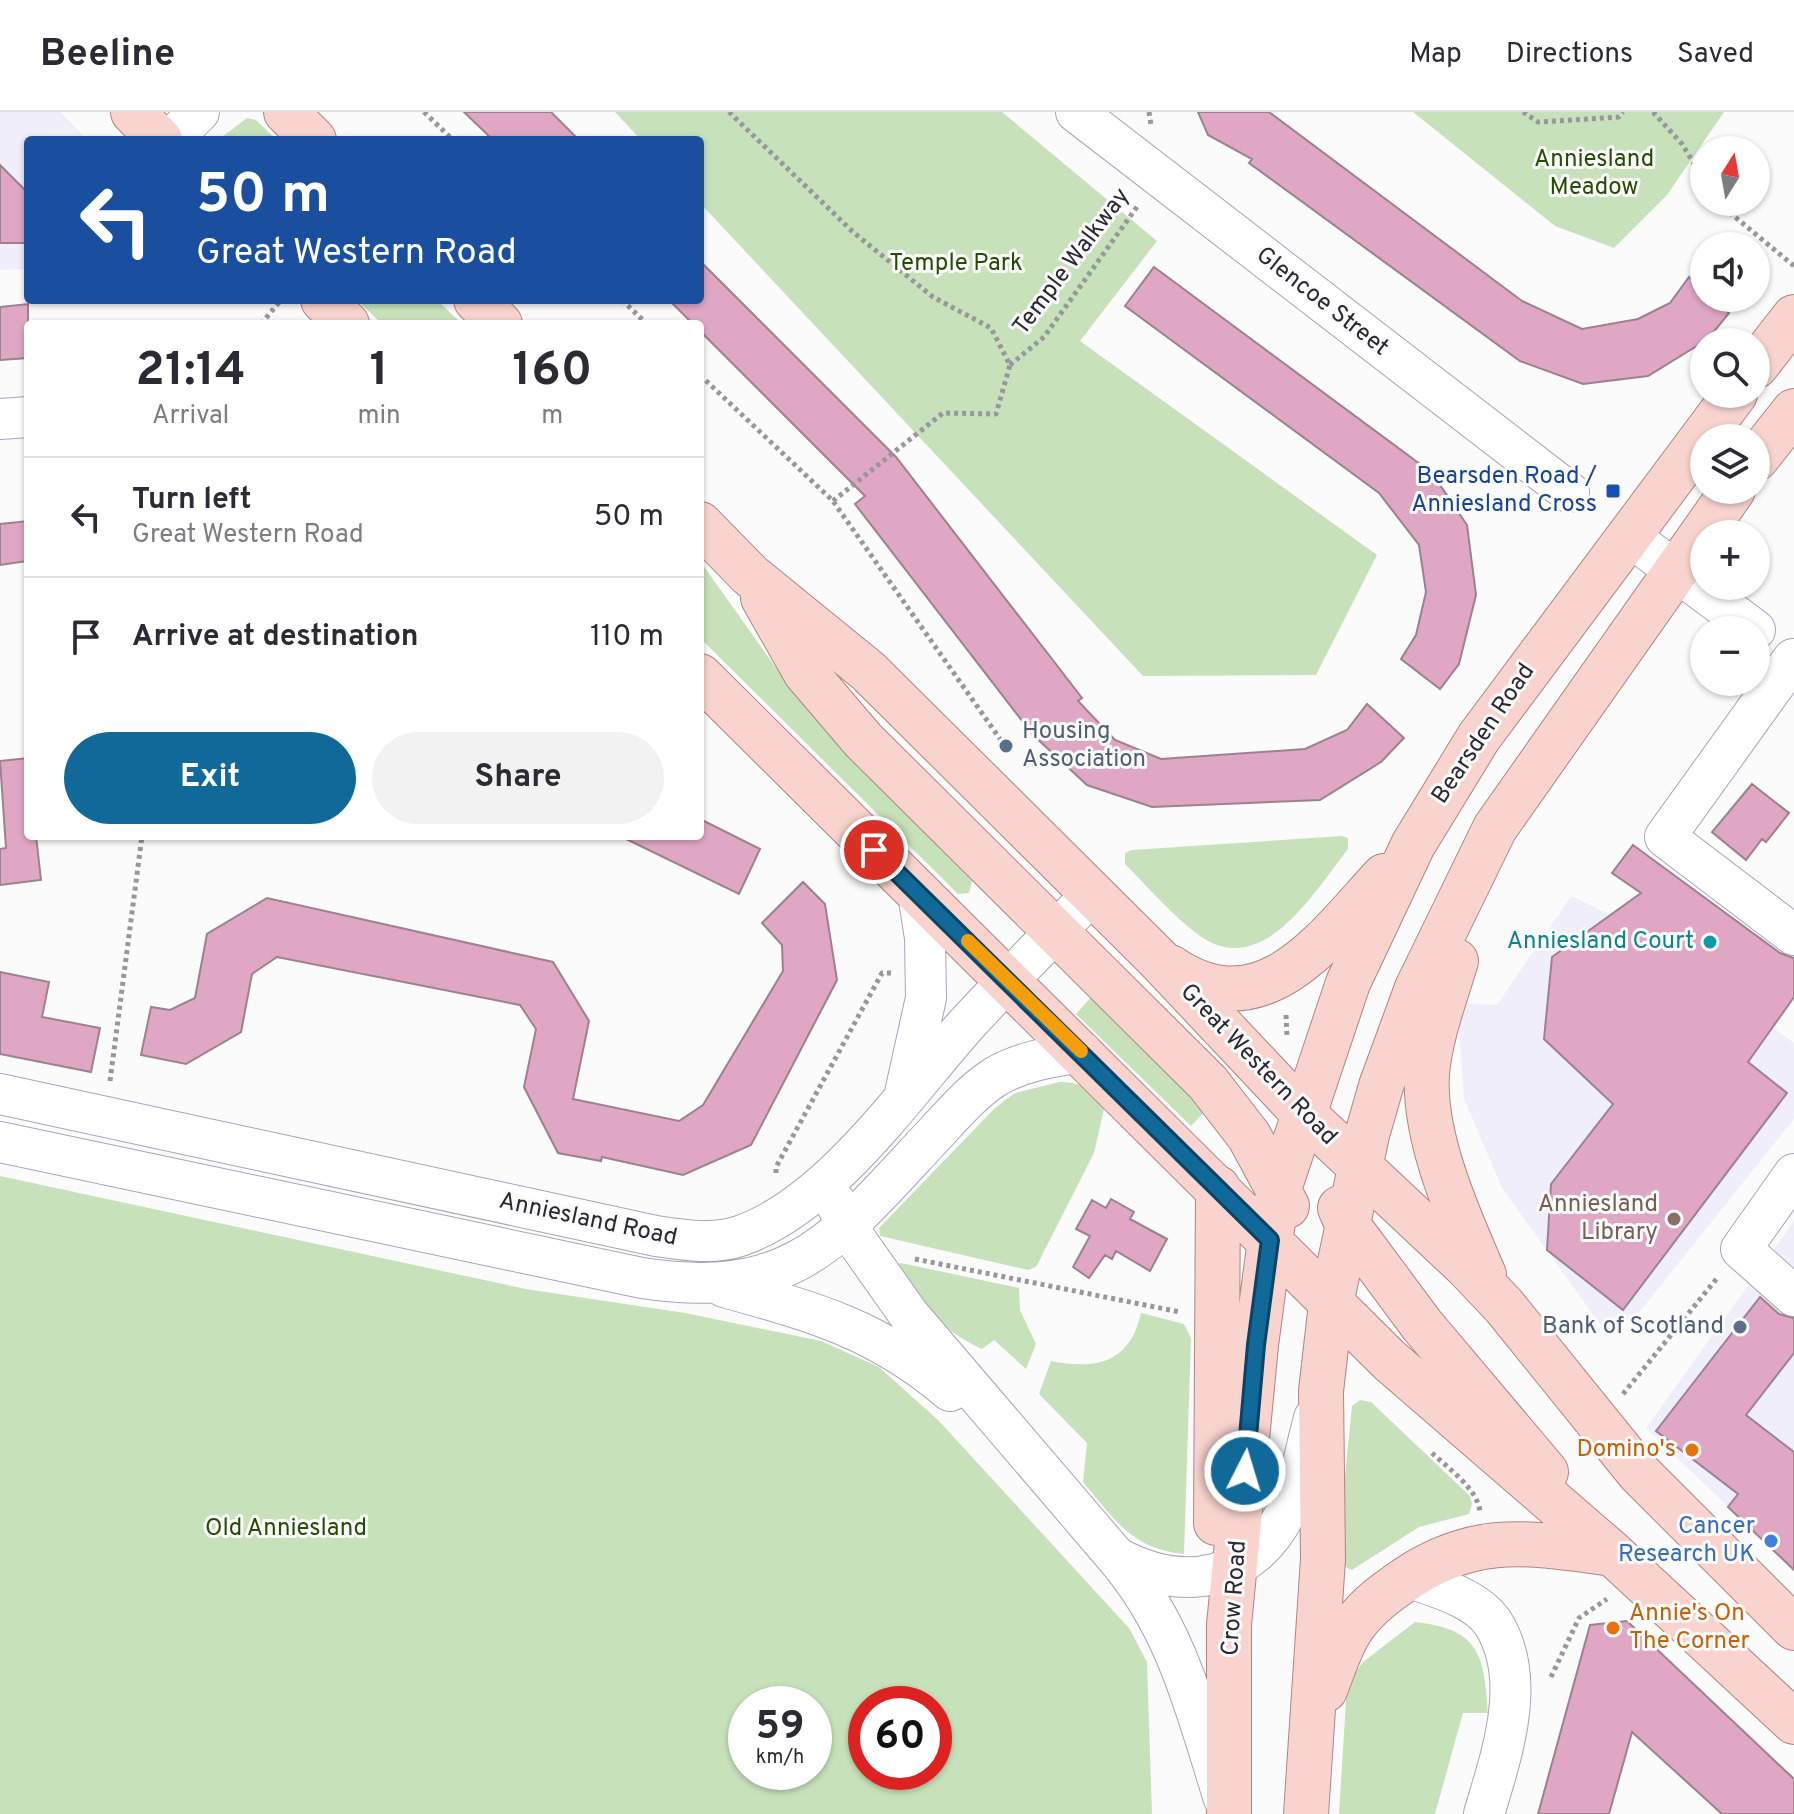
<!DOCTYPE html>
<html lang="en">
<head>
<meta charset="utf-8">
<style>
  body { margin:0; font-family:Overpass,sans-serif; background:#f2f2f3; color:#2b2b33; height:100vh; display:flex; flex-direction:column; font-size:30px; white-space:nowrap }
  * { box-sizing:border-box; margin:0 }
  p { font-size:26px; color:#7c7c81 }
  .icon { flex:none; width:44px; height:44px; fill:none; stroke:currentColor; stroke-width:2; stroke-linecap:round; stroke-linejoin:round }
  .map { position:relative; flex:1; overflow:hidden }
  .details { position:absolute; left:24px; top:208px; width:680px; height:520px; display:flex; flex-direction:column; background:#fff; border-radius:8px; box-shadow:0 2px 6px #0004 }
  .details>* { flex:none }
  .guide { position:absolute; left:24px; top:24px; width:680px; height:168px; border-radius:8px; box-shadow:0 2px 6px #0004; background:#1a4fa0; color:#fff; overflow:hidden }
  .needle { width:52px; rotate:11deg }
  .controls { position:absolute; left:1690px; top:24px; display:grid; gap:16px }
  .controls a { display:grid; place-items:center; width:80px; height:80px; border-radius:50%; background:#fff; box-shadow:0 2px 6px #0004; font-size:40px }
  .speed { position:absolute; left:728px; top:1574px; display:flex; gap:16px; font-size:40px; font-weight:700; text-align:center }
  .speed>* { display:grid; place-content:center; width:104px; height:104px; border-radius:50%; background:#fff; box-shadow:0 2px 6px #0004; line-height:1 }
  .speed small { font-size:20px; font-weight:400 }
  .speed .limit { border:12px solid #d22; background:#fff; color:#111 }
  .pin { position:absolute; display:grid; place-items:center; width:68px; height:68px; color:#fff; margin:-34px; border:4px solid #fff; border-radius:50%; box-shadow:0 2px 8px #0007 }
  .me { position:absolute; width:88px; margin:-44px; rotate:5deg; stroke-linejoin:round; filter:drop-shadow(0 0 6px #0008) }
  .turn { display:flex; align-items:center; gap:28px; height:168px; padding:0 40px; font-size:36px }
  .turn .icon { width:104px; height:104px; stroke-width:2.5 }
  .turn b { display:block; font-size:56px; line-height:68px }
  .eta { display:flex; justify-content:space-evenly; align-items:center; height:136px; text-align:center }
  .eta b { font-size:48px; font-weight:700; line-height:56px }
  .action { display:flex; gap:16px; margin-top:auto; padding:16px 40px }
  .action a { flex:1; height:92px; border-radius:48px; background:#106999; color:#fff; font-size:32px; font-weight:700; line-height:92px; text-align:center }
  .action a+a { background:#f2f2f3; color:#2b2b33 }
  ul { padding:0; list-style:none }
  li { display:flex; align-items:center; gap:24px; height:120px; padding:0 40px; border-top:2px solid #e1e1e2 }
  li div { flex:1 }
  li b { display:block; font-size:30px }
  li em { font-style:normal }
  header { display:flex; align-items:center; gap:48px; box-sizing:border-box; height:112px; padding:0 40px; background:#fff; border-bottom:2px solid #e1e1e2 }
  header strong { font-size:38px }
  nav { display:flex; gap:44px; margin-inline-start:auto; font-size:28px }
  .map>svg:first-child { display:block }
</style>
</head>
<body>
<header>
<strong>Beeline</strong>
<nav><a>Map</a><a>Directions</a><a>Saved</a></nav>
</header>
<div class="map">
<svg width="1794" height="1702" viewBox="0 0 1794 1702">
  <rect width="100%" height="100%" fill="#fbfbfb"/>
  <path fill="#f1eefc" d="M0,0H60L88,28H28V157L0,158Z
    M1571,784L1626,810L1794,931V1007L1634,1207L1626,1204L1605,1219L1502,1076L1464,987L1457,891L1497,893Z
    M1794,1109V1458L1646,1316Z"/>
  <path fill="#c7e2bb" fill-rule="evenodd" d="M615,0H1002L1157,129L1080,229L1377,443L1316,563L1143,564L700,91V28H641Z
    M1413,0H1724L1667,83L1614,136L1555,114Z
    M247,6L256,8L277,28H218Z
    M357,188H437L462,212H382Z
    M700,449L796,584L842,637L972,769L969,781L958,782L700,526Z
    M1342,724L1348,726V737C1314,780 1261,872 1196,821C1170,801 1148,775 1125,752V741L1132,738Z
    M1092,884L1205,999L1191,1014L1076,902Z
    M1059,970C1083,970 1091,978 1104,997L1094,1041L1036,1155L1028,1158L880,1124L879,1116L995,996L1015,981Z
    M0,1064L526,1177L685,1201L821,1229L879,1255L938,1308L1129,1516L1147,1550L1152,1702H0ZM814,1592V1660H746V1592ZM866,1592H934V1660H866Z
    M901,1151L1019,1176L1020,1198L1036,1232L1026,1257L994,1228L982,1237C938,1217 923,1191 894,1154Z
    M1141,1201L1184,1212L1191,1226L1184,1442C1132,1437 1114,1407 1083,1370L1087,1331L1039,1282L1051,1249C1096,1258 1130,1251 1141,1201Z
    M1360,1288L1371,1290L1470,1384L1472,1392L1469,1402L1419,1415L1352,1458L1344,1454L1337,1444L1352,1294Z
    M1415,1510C1480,1517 1484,1543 1488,1601H1463L1435,1702H1339L1347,1572L1363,1550Z"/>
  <path fill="#e0a7c5" stroke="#9c818e" stroke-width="2" d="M464,0H551L579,28H493Z
    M1198,0H1269L1522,189L1582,217L1638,207L1670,191L1689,165L1704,179V186H1712L1729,201L1708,227L1648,264L1583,272L1520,249L1249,51L1252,47L1208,23Z
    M0,53L28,81V131H0Z
    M700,149L896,345L1082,586L1078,589L1115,628L1161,647L1305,637L1347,618L1367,592L1404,626L1381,650L1320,688L1152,695L1087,673L1033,623L855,392L865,384L700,219V212H693L669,188H700Z
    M1154,155L1432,361L1467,413L1476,483L1459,552L1440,577L1401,547L1416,523L1426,480L1419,433L1379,381L1125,194Z
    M28,192V246L0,248V195Z
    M28,409V449L0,453V412Z
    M28,646V724H36L41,768L0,773V737L6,736L0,649Z
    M1752,672L1789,701L1766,730L1762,727L1746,748L1712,720Z
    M700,707L760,737L739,782L620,724H700Z
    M1633,733L1780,841L1794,846V885L1748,950L1787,981L1623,1198L1547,1138L1551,1072L1613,992L1544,927L1552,845L1641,781L1612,761Z
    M803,770L825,792L837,868L751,1033L683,1063L602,1045L601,1049L558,1041L524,975L536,917L520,893L277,845L252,862L241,920L186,952L141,943L151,895L170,898L195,886L207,822L267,786L553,850L589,909L573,987L679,1009L703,993L783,859L782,833L762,811Z
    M0,860L49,870L42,905L100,916L91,960L0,942Z
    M1111,1087L1134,1100L1130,1107L1167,1127L1150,1159L1116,1139L1112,1147L1105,1143L1089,1166L1073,1155L1090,1124L1076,1117L1092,1088L1106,1096Z
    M1760,1185L1779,1202L1794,1206V1241L1746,1303L1794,1340V1458L1728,1395L1738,1382L1656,1319Z
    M1627,1509L1794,1667V1702H1722L1632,1620L1609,1702H1538L1590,1513Z"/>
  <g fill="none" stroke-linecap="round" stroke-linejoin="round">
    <g stroke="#a8a3bd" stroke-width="42">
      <path id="minor" d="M1076,0L1569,380
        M170,28L199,0
        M0,307L28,305
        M1629,424L1755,518
        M1793,547L1665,725L1794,823
        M905,981L926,886L925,826L918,781
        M0,982L656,1124C684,1128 713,1133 740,1124C829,1093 904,983 965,914C1006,869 1050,826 1092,782
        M0,1030L642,1166C792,1189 835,1129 929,1028C950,1006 970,981 995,965C1022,949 1051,945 1082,940
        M1794,1062L1741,1137L1794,1184
        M836,1091L847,1115L909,1203L1116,1445C1177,1516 1196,1599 1224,1687
        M724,1175C814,1200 877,1217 950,1279
        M1116,1445C1184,1482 1254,1469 1288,1396C1301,1368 1306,1335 1314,1306
        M1407,1465C1435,1475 1475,1485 1493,1511C1529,1568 1501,1644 1484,1702"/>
    </g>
    <g stroke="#ae8582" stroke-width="46">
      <path id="major" d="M133,0L160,28
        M286,0L314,28
        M323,188L347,212
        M476,188L500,212
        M1756,254L1794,205
        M1756,347L1794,299
        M700,412L750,463L868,559L1158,847L1304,1002L1467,1155L1504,1194L1639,1361L1794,1516
        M763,486L805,560L863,628L1208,971L1249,1024L1287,1094
        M700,564L1389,1248L1613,1442L1794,1610
        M1456,849C1445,886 1430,924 1427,962C1423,1026 1459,1105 1484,1163
        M1170,855C1264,919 1326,826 1384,764
        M1340,1096L1347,1112L1422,1213L1546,1360
        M1216,1411L1218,1076
        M1325,1578C1333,1558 1340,1534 1352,1516C1364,1498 1379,1486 1396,1474C1470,1419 1527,1430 1613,1442
        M1229,1702V1513L1256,1233L1270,1128L1279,1077L1348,871L1413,733L1479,625L1735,282
        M1306,1702L1323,1447L1321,1279L1331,1192L1367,1023L1381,974L1417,876L1495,716L1733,378"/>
    </g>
    <path stroke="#98979c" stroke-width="5" stroke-dasharray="4 4" stroke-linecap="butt" d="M424,0L453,28
      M729,0L853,120L933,185L991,216L1010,253
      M1149,0L1151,13
      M1523,0L1538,10L1619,5L1623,0
      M1653,0L1682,32L1704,68
      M1717,90L1794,154
      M622,188L647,212
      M261,212L281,188
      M1010,253L1044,225L1139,92
      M700,263L833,389L1012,644
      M833,389L943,301L996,302L1010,253
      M1286,903L1287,925
      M110,969L142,724
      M776,1061V1055L882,861H892
      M915,1147L1180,1200
      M1623,1282L1718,1165
      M1432,1341C1448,1356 1478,1377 1480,1400
      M1551,1565L1579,1506L1607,1487"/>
    <use href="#minor" stroke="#fff" stroke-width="40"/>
    <use href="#major" stroke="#f9d4ce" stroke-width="44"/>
  </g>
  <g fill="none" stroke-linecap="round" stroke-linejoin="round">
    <g stroke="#0a4463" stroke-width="20">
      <path id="route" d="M874,738L1270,1128L1256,1233L1245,1359"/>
    </g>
    <use href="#route" stroke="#106999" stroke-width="14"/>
    <path stroke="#f59e0b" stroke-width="14" d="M968,829L1081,939"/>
  </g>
  <rect fill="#1a4fb4" stroke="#fbfbfb" stroke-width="3" x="1605" y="371" width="16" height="16" rx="4"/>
  <g fill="#5c6f8a" stroke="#fbfbfb" stroke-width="3">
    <circle cx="1006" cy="634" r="8"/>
    <circle cx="1740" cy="1215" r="8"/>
  </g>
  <circle fill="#0f9aa8" stroke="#fbfbfb" stroke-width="3" cx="1710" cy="830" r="8"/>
  <circle fill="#8d6e63" stroke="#fbfbfb" stroke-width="3" cx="1674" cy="1107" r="8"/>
  <g fill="#e8710a" stroke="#fbfbfb" stroke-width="3">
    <circle cx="1692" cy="1338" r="8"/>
    <circle cx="1613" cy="1516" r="8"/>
  </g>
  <circle fill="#3f7fe0" stroke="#fbfbfb" stroke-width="3" cx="1771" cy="1429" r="8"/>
  <g text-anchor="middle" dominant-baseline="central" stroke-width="6" stroke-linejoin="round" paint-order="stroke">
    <g font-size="24" fill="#244c02" stroke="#fbfbfb">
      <text x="1594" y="48">Anniesland<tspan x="1594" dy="28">Meadow</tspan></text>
      <text x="956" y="152">Temple Park</text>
      <text x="286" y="1417">Old Anniesland</text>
    </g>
    <g font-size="24" fill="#292731" stroke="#fbfbfb">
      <text transform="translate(1072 150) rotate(-53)">Temple Walkway</text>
      <text transform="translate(1322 190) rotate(38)">Glencoe Street</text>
      <text transform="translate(1484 622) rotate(-56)">Bearsden Road</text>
      <text transform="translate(1258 953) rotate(46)">Great Western Road</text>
      <text transform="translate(588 1108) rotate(12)">Anniesland Road</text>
      <text transform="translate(1235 1486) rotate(-86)">Crow Road</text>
    </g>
    <g font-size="24" fill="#164399" stroke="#fbfbfb" text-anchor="end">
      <text x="1597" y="365">Bearsden Road /<tspan x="1597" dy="28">Anniesland Cross</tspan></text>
    </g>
    <g font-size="24" fill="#4e5e75" stroke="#fbfbfb" text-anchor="start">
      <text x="1022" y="620">Housing<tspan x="1022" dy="28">Association</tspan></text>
      <text x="1724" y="1215" text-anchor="end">Bank of Scotland</text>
    </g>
    <g font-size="24" fill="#0d838f" stroke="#fbfbfb" text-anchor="end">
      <text x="1694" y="830">Anniesland Court</text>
    </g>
    <g font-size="24" fill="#785e54" stroke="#fbfbfb" text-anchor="end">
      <text x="1658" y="1093">Anniesland<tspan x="1658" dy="28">Library</tspan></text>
    </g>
    <g font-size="24" fill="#c56008" stroke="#fbfbfb" text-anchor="end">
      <text x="1676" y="1338">Domino's</text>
      <text x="1629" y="1502" text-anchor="start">Annie's On<tspan x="1629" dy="28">The Corner</tspan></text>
    </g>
    <g font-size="24" fill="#366cbe" stroke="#fbfbfb" text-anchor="end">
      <text x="1755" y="1415">Cancer<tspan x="1755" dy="28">Research UK</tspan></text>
    </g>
  </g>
</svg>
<div class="controls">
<a><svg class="needle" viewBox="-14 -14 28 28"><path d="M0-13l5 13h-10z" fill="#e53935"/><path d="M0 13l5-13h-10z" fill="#7c7c81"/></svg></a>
<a><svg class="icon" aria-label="sound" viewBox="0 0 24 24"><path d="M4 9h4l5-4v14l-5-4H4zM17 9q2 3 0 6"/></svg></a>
<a><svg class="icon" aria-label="search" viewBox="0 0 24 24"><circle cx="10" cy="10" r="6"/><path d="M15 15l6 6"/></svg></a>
<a><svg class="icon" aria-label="layers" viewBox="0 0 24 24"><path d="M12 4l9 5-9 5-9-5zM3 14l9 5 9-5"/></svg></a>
<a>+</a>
<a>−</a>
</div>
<div class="speed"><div>59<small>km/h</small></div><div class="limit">60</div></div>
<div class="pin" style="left:874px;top:738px;background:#d93025"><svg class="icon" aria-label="arrive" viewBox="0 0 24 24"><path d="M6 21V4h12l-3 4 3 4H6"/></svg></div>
<svg class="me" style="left:1245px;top:1359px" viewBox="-20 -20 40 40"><circle r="17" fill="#106999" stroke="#fff" stroke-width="3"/><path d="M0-11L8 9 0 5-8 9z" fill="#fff"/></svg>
<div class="guide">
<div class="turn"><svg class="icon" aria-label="left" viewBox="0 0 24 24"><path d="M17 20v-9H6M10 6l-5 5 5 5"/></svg><div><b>50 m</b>Great Western Road</div></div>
</div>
<section class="details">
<div class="eta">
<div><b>21:14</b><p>Arrival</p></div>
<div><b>1</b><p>min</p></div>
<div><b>160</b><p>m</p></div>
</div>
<ul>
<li><svg class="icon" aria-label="left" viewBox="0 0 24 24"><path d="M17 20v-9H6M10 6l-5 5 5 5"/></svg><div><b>Turn left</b><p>Great Western Road</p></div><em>50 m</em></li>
<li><svg class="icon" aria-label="arrive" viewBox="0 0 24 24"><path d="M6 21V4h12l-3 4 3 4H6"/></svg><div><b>Arrive at destination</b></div><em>110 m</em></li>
</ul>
<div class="action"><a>Exit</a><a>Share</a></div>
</section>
</div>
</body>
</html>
